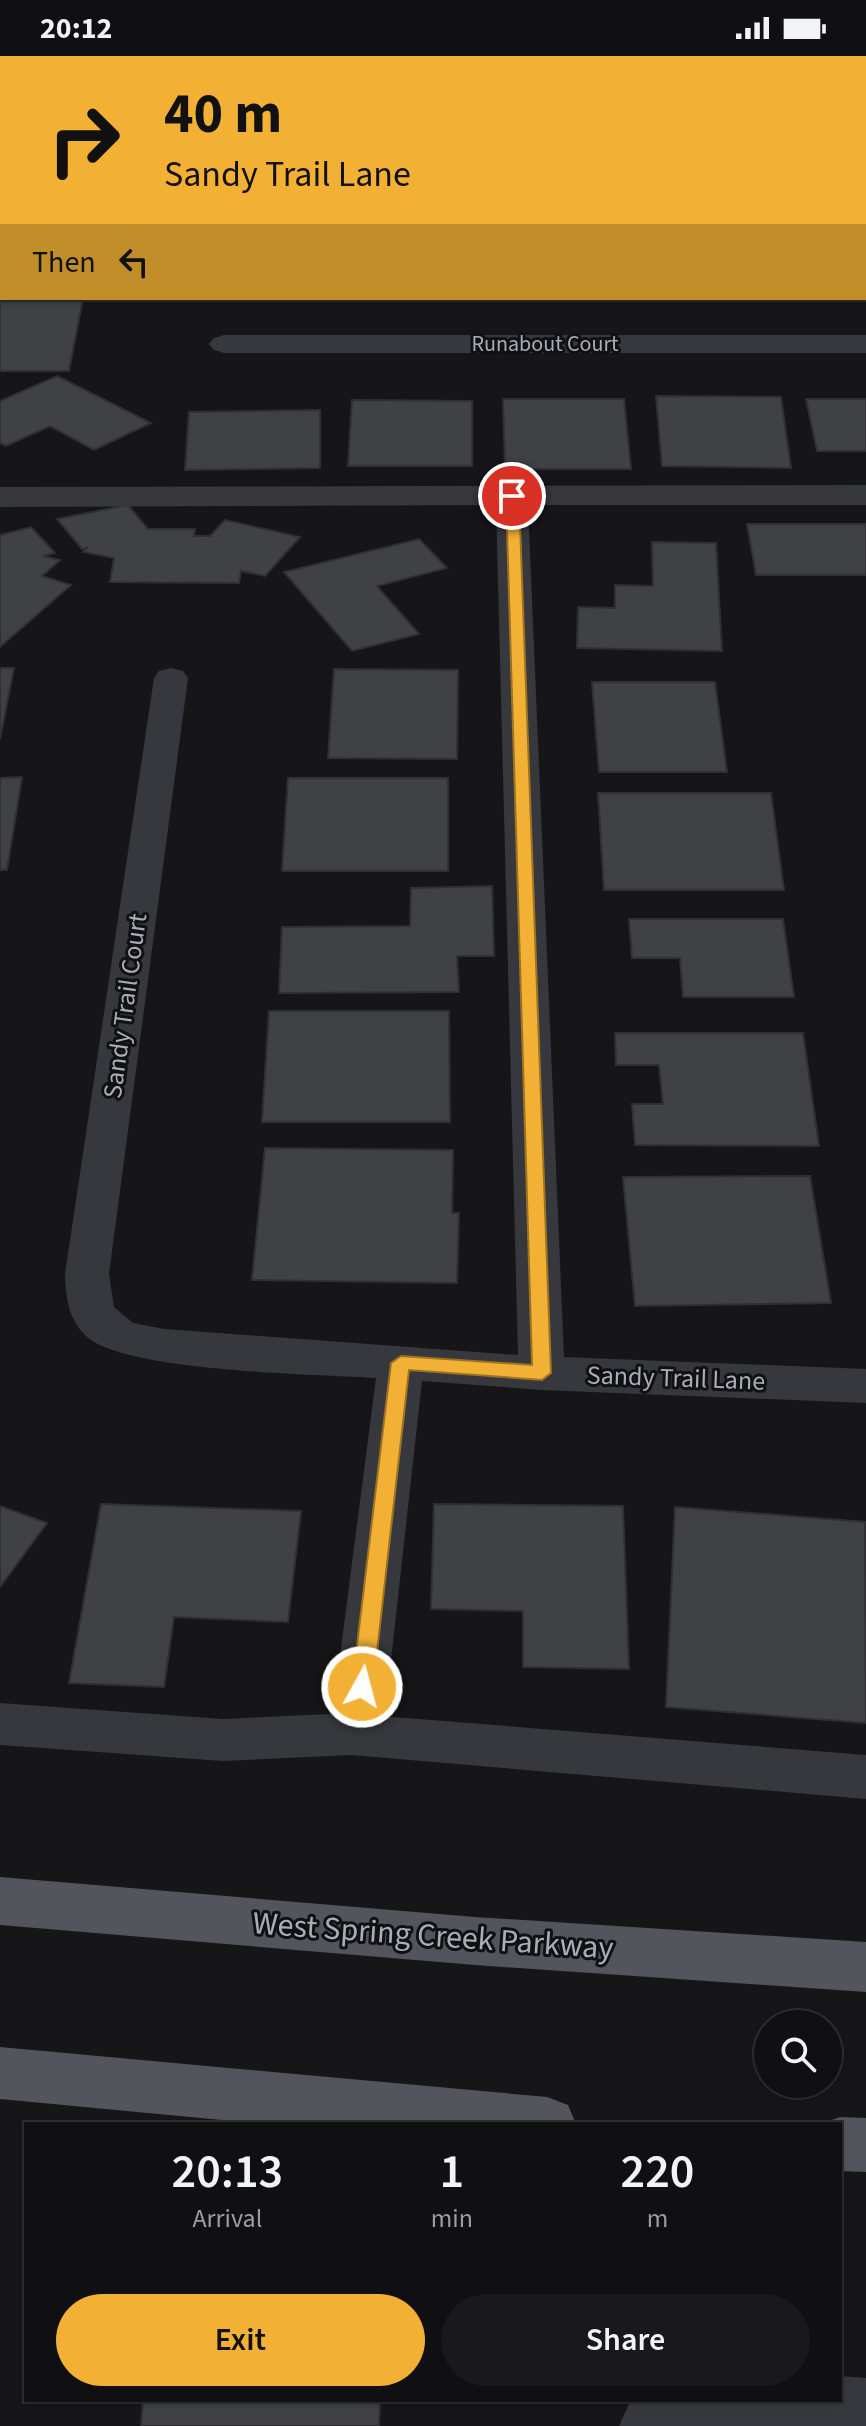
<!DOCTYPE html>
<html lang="en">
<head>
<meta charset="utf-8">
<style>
  body { margin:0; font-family:"Source Sans 3",sans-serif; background:#19191b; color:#f1f3f6; height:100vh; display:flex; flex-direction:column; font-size:30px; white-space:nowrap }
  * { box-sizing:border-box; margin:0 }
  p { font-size:26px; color:#9c9d9f }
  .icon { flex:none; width:44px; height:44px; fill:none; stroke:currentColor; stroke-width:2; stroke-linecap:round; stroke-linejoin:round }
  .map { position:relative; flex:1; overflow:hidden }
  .side { position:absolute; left:24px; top:2066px; width:818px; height:280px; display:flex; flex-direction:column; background:#101012; border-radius:0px; box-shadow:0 2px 6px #0004,0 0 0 2px #303032 }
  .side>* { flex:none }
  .guide { position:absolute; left:0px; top:0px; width:866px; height:244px; box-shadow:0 2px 6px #0004,0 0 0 2px #303032; background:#f2b134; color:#111; overflow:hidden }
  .fabs { position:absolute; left:754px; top:1954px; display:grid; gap:16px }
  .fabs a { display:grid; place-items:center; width:88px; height:88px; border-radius:50%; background:#101012; box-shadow:0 2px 6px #0004,0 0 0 2px #303032; font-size:40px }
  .pin { position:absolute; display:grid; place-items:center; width:68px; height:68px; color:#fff; margin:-34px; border:4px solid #fff; border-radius:50%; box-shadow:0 2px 8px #0007 }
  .me { position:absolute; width:88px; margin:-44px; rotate:7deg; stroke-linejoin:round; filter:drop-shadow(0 0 6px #0008) }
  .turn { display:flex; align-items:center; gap:28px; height:168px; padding:0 32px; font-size:36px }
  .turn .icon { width:104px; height:104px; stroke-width:2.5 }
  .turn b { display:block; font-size:56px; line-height:68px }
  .then { display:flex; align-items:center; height:76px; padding:0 32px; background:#0003; gap:16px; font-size:30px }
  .eta { display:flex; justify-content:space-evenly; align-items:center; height:136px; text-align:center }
  .eta b { font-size:48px; font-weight:600; line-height:56px }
  .button { display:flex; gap:16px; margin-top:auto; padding:16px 32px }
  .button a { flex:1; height:92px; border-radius:48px; background:#f2b134; color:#111; font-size:32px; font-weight:600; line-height:92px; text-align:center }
  .button a+a { background:#19191b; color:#f1f3f6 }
  .status { display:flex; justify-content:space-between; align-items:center; height:56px; padding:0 40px; background:#101012; direction:ltr }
  .status svg { height:22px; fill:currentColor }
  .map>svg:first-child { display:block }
</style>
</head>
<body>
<div class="status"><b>20:12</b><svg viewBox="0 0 49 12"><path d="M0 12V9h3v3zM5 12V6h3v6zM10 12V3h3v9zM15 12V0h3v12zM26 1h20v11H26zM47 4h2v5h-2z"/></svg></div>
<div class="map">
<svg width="866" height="2370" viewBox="0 0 866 2370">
  <rect width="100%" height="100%" fill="#161618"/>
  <path fill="#404145" stroke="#303034" stroke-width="2" d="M45,0H201L43,2Z
    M387,0H487V2H387Z
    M510,0H613V2H510Z
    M635,0H738L739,2L635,1Z
    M759,0H862V2H760Z
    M0,238L2,242H83L69,315H0Z
    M57,320L151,367L94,394L50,370L6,390L0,387V345Z
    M656,340L781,341L791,412L662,410Z
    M503,343H624L631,413H505Z
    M806,343H866V395H817Z
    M352,344L472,345V410H348Z
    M320,354V412L185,414L189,356Z
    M128,449L148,473H195L194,480H210L225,464L300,481L265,520L241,515L239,527L110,526L114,502L83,496L88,491L82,493L57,463Z
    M747,468H866V519H756Z
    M31,471L55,497L43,500L60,504L42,520L71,529L0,591V479Z
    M419,483L447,512L377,530L419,578L352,595L284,516Z
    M652,486L716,487L722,595L577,592L578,551L615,552V529L653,530Z
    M0,612H14L0,683Z
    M334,613L458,614L457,703L328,702Z
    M592,626H715L727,716H599Z
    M22,721L7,814H0V722Z
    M288,722H448V815H282Z
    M598,737H771L784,834H604Z
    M492,830L494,900H457L459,936L279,937L282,871L410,870L411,832Z
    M629,863H783L794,941H683L680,902H632Z
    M269,955H449L450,1066H262Z
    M615,977H803L819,1090L635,1089L632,1048H663L659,1009H616Z
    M265,1092L453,1094L452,1157H459L457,1227L252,1224Z
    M810,1120L831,1247L635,1250L623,1121Z
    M101,1448L301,1455L288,1566L174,1561L164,1631L69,1627Z
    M434,1448L623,1450L629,1613L523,1611V1555L431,1553Z
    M0,1450L47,1467L0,1531Z
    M675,1451L865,1466L866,1667L666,1651Z
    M143,2344H380L379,2370H141Z"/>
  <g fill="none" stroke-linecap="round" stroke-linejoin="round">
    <path fill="#37383d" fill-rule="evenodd" d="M2,16V38L0,39V17Z
      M864,38H866V54H864Z
      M864,155H866V171H864Z
      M0,157H2V173H0Z
      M224,279H866V297H224L214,294L209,288L214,282Z
      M866,429V449H528L564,1301L866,1313V1347L542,1334L422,1325L388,1631L381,1660L866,1699V1743L351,1699L223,1705L0,1689V1647L223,1663L330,1658L336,1631L376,1322C317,1318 124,1316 86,1280C68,1262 66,1242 65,1218L154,622L159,615L171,612L183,615L188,622L109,1218L114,1251L133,1267L164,1273L518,1299L496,449L0,451V431Z
      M840,2320L866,2322V2370H619L629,2348L637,2344H840Z"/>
    <path fill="#53555c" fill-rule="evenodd" d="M0,1821L475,1861L866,1886V1936L475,1909L0,1869Z
      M0,1991L547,2041L568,2049L576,2068H264L0,2043Z
      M840,2061L866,2062V2116L840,2115V2068H821Z"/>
  </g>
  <path fill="#f2b134" stroke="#9d7322" stroke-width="2" d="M512,436L519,440L551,1317L542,1324L409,1314L373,1631L370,1637L362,1640L355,1637L352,1631L391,1307L401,1300L532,1309L506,440Z"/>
  <g text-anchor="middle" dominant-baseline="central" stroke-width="6" stroke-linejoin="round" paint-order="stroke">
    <g font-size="22" fill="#a8adb8" stroke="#111113">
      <text x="545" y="288">Runabout Court</text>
    </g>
    <g font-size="26" fill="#a8adb8" stroke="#111113">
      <text transform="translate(125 950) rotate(-82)">Sandy Trail Court</text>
      <text transform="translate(676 1322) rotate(2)">Sandy Trail Lane</text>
    </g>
    <g font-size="32" fill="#a8adb8" stroke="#111113">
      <text transform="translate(433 1880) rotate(4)">West Spring Creek Parkway</text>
    </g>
  </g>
</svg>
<div class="fabs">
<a><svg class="icon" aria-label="search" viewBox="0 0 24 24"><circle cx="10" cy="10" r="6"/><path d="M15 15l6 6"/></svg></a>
</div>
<div class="pin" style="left:512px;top:440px;background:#d93025"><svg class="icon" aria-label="arrive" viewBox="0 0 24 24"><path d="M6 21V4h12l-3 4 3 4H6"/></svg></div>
<svg class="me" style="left:362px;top:1631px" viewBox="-20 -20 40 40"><circle r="17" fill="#f2b134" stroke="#fff" stroke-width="3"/><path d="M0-11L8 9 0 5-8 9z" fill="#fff"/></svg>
<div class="guide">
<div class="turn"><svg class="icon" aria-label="right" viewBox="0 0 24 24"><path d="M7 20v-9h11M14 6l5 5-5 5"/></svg><div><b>40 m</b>Sandy Trail Lane</div></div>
<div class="then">Then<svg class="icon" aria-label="left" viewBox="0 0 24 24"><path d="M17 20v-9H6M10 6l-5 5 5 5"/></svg></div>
</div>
<section class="side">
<div class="eta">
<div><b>20:13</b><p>Arrival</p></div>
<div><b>1</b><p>min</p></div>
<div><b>220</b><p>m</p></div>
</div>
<div class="button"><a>Exit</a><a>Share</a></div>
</section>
</div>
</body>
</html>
